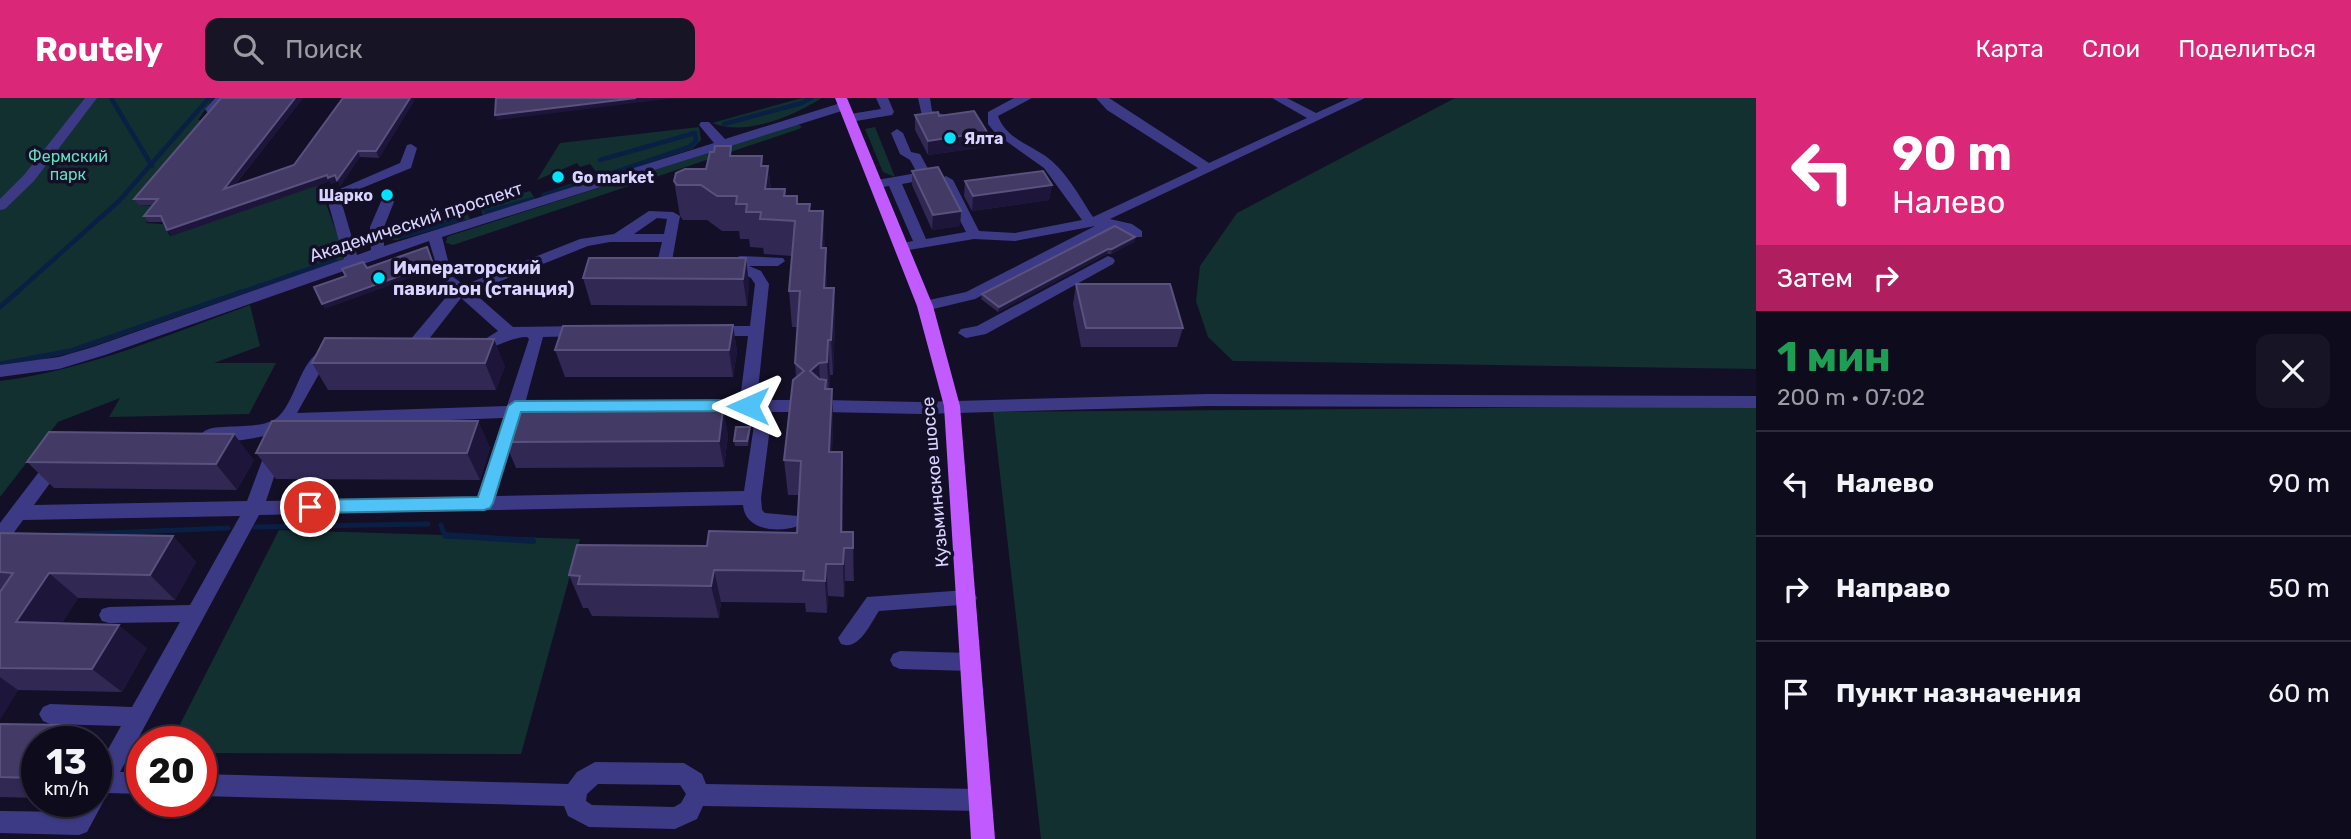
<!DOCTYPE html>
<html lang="ru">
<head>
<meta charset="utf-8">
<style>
  body { margin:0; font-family:Rubik,sans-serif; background:#171425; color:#f1f3f6; height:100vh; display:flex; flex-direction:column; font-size:26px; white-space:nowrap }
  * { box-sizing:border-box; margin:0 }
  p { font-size:23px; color:#9b9ba3 }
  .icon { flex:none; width:38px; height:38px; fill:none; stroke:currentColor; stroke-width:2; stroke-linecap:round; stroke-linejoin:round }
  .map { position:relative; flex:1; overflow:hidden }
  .drawer { display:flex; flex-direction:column; background:#0e0b1c; width:595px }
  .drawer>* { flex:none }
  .guide { background:#db2777; color:#fff; overflow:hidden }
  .speed { position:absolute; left:21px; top:628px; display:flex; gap:14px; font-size:35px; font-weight:700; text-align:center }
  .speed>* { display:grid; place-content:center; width:91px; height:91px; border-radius:50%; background:#0e0b1c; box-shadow:0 2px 5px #0004,0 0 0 2px #2e2b3b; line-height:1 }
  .speed small { font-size:18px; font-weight:400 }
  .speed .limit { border:10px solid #d22; background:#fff; color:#111 }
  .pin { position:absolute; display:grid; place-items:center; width:60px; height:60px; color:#fff; margin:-30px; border:4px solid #fff; border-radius:50%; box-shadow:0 2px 7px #0007 }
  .me { position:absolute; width:77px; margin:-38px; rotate:270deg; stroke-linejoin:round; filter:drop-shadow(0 0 5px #0008) }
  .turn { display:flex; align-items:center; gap:24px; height:147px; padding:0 21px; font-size:32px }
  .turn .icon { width:91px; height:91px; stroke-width:2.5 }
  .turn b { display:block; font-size:49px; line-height:60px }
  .then { display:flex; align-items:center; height:66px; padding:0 21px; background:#0003; gap:14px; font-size:26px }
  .round { display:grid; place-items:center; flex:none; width:74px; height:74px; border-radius:14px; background:#171425 }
  .head { display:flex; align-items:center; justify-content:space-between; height:119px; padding:0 21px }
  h1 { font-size:42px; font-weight:700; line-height:52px; color:#1e9e55 }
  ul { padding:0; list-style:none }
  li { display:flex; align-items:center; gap:21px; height:105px; padding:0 21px; border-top:2px solid #2e2b3b }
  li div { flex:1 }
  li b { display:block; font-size:26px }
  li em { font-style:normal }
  header { display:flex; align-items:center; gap:42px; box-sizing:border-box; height:98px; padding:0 35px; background:#db2777; color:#fff }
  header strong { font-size:33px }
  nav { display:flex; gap:38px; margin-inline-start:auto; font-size:24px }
  .search { width:490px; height:63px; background:#171425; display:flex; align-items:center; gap:18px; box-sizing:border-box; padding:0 24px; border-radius:14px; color:#9b9ba3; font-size:26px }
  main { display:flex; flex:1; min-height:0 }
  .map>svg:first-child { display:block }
</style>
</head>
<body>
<header>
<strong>Routely</strong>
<div class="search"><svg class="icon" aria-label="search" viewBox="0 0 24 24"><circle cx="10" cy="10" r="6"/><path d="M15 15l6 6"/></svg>Поиск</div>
<nav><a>Карта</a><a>Слои</a><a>Поделиться</a></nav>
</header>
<main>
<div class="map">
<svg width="1756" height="741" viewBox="0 0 1756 741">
  <rect width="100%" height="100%" fill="#130f26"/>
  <path fill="#12302f" d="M0,0H213L198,22H209L137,107L160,108L146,125L163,126L170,138L319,87L346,160L93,248L40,262L0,268Z
    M802,0H822C793,18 746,39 712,25Z
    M1455,0H1756V271L1233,263L1208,239L1196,203L1200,168L1237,115Z
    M798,26L802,29L799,31L453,147L446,145L447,139L452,137Z
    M699,29L701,42L692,51L543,99L541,96L598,76L590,66L580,69L577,65L537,82L560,45Z
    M875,29L895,79L883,74L865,31Z
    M530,93L535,101L483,117L479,107Z
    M465,111L470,121L397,142H391L386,133Z
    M250,207L260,248L214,265H276L249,316L109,319L120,300L58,324L0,399V283C87,272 167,237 250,207Z
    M1756,308V741H1041L993,314Z
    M279,432L580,441L521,656L201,655V644H171Z"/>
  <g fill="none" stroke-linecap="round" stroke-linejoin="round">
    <path stroke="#0a1f44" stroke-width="4.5" d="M111,0L152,68
      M724,26L802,5L811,0
      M592,82L689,49L696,43L695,35L600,62
      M544,97L581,86
      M486,114L533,101
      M401,139L463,121
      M15,196L119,103L209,0
      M236,196L335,162"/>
    <path stroke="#0a1f44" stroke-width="5" d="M0,209L17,194
      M0,266L70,253L241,194
      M441,427L445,438L463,439
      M255,429L428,426
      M58,437L228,430"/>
    <path stroke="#0a1f44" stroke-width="6" d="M445,437L533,443"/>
    <path fill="#3d3a85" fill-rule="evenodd" d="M85,0H97L34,83L5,111L0,112V101L24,77Z
      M215,0H228L215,14H207L205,11Z
      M876,0H888L894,14L892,17L850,24L844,20L850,16L881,11Z
      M918,0H930L932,13L957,21L951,25L922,18Z
      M1014,0H1032L998,18C1005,39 1028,46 1044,57C1066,72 1079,98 1093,119L1198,70L1107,12L1096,0H1109L1209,65L1307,20L1272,0H1287L1316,15L1349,0H1365L1110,121L1132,126L1142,133V139H1132L1114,130L975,201L925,213L920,212L917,208L920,204L966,194L1095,128L1015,143L974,141L903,153L896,149L898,146L913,143L889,88L877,90L870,86L877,82L917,75L910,62L900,56L891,35L897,31L903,35L911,54L920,56L932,78L930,81L902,86L926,141L966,134L939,82L946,78L953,82L979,133L1015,135L1082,122L1044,70L996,36L988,26V14Z
      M844,4L850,8L848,11L442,139L452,178L464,187L580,141L614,136L649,113L673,114L680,118L672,163L684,166L686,169L684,172C674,175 663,174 657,165L662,144H610L588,148L473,194L513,229L585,228L593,233L585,238L543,239L526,302H740L748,238H711L703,233L711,228H750L755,186L751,180L742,175L719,172L717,169L719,166L733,165L735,160L740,158L783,160L785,163L778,168H749L761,173L769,186L757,302H796L804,308L796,314H772L761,400L762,412L765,415L798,418L801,423L798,428C779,435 745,433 743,407L259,417L120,674H142V696L108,695L87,734L79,737L0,735V713L73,714L79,704H96V673L121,628L50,626L43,623L39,616L43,609L50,606L132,609L180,524L109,525L102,523L99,517L102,511L109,509L190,507L240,418L23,422L7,444L0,447V425L51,358H63L66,363L34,407L247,403L272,336C257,340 211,350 202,336C210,322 260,336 279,318C298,299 300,257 329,249L337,254L324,267L297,315L507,308L529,241L527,239C506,239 491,256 468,250L466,246L468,242L485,241L498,233L461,200L422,250H410L408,246L410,242L452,192L439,176L429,143L105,257L59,271L0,279V267L59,259L93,249L344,161L326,97L400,65L407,47L411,46L417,50L411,70L340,99L357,157L371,152L370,129L382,101H392L394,104L384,129V148L714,45L699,27L701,24H709L725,41ZM657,120L667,121L664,136H634ZM522,314H756L744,393L495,398ZM503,320L477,399L266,403L291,328Z
      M1108,158L1113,160L1115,163L1113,166L986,236L966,240L958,235L961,231L977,228Z
      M1207,296L1756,298V310L1207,308L921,316L823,314L815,308L823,302L921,304Z
      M967,492L974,494L977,500L974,506L879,513C870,526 859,553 841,546L838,540L867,499Z
      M900,553L970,555L977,558L980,564L977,570L970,573L900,571L893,568L890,562L893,556Z
      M595,664L684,665L702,676L706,686L980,691L988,694L991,702L988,710L980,713L703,708L697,721L675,731L589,729L568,718L564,708L201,698V676L568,686L577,674ZM598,686L680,687L686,696L681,705L674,709L592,707L586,703L587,696Z"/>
    <path fill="#c25bff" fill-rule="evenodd" d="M835,0H847L933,208L960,308L995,741H971L944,308L917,208Z"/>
  </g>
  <path fill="#312854" d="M303,0L235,87L294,67L414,3L379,60L360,59L340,88L338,83L331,86L330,83L172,138L164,124H148L144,118L153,107H138L134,101Z
    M915,17L939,18L987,34L986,49L928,57L915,32Z
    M733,58H762L763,68H768L771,91H785L786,98L797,106H810V113L825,150L827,190H834L835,225L833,277H830L829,291H832L833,326L832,354H842L843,388V434H853L854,483H845L844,499L828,498L827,515L806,514L805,505L721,504L719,520L592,518L588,510H583L569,477L707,448L797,435L799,397H788L784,362L796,279L795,265L797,229H792L789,193L792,158L764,156L763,150L750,149L749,141H740L739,133H722L707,122H683L680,118L674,83L706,71Z
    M912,73L961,113L960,128L932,132L912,87Z
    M965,83L1052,87L1049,102L972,113L964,98Z
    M1135,139L1134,144L1111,156H1107L998,214L981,201L982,196Z
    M746,160L749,187L747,208L591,207L583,180Z
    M1076,186L1183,230L1177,249H1081L1073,206Z
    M733,227L737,254L733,279H565L555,252Z
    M325,240L505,268L496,292H328L312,265Z
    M723,311L728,338L724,369L516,370L505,344Z
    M478,323L490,350L480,382L276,381L256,355Z
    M750,329V334L748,348H735L734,343Z
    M254,362L237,392L54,390L27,364Z
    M0,435L173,438L196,464L175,502L78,500L62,525L147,550L122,594L18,592L0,621Z
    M0,626L37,644V700L0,699Z"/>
  <path fill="#1d163a" d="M295,0H303L227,97L224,91Z
    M410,0H413L414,3L379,60L376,53Z
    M636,0H676L497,22L495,17Z
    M987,34L986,49L928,57V43Z
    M358,53L360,59L340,88L338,83L331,86L328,80Z
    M762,58L765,89L768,68L772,103L769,122L761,68Z
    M327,77L330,83L172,138L167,132Z
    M1052,87L1049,102L972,113L973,98Z
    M823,113L825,148L823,186L821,150Z
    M961,113L960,128L932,132L933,117Z
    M1135,139L1134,144L1111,156L1112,151Z
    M427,149L435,171L325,211L322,206Z
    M826,150L827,186L826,225L824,190Z
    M1108,151L1107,156L998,214L999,209Z
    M746,160L749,187L747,208L743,181Z
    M834,190L835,225L833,277L831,242Z
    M733,227L737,254L733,279L729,252Z
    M494,241L505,268L496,292L485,265Z
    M828,242L830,277L829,299L827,264Z
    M819,265L821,300L810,273Z
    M832,291L833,326L831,388L829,354Z
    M723,311L728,338L724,369L719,343Z
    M478,323L490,350L480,382L467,355Z
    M234,336L254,362L237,392L216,366Z
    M842,354L843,388L842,467L841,434Z
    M853,434L854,467V483L853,450Z
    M173,438L196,464L175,502L150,477Z
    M844,450L845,483L844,499L843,466Z
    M826,466L828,498L827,515L825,483Z
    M714,472L721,504L719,520L711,488Z
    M49,475L78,500L47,548L16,524Z
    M119,527L147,550L122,594L92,571Z
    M0,579L18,592L0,621Z
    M68,627L92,644H58Z"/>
  <path fill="#433a66" stroke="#5a527e" stroke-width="2" d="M221,0H295L224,91L294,67L343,0H410L376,53H358L337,82L335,77L328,80L327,77L167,132L161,118H144L158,101H134Z
    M496,0H636L495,17Z
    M974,13L987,34L928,43L915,17L938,14L939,18Z
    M715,48H731L730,58H762L761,68H768L765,91H785L784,98H797V106H810L809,113H823L821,150H826L824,190H834L831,242H828L827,264L819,265L810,273L819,281L826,282L825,291H832L829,354H842L841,434H853V450H844L843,466H826L825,483L803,482L804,473L714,472L711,488L578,486L580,478L569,477L577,447L707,448L709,433L797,435L801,363L784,362L793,282L804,273L795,265L800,193H789L795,123L760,121L761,114H746L747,106H736L737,98H717L701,87H677L674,83L676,75L685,71H706L710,54H714Z
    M938,69L961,113L933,117L912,73Z
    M1043,73L1052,87L973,98L965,83Z
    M1115,128L1135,139L1112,151H1108L999,209L982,196Z
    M427,149L433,166L322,206L314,189L346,178L342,171L363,164L367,170Z
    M589,160H746L743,181L583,180Z
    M1076,186H1170L1183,230H1086Z
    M733,227L729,252H555L563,228Z
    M325,240L494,241L485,265H312Z
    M723,311L719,343L505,344L515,312Z
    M272,323H478L467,355H256Z
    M736,329H750L747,343H734Z
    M49,334L234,336L216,366L27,364Z
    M0,435L173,438L150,477L49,475L16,524L119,527L92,571L0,570V494L13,475L0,474Z
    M0,626L68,627L58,644H37L36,680L0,679Z"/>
  <path fill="#4fc3f7" stroke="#337fa1" stroke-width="2" d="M748,302L756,308L748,313L521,314L493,405L490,410L484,412L310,415L304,413L302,409L304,404L310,402L478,399L508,308L515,303Z"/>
  <g fill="#00e5ff" stroke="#130f26" stroke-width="2.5">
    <circle cx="950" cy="40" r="7"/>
    <circle cx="558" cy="79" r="7"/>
    <circle cx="387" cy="97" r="7"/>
    <circle cx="379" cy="180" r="7"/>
  </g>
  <g text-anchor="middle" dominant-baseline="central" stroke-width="7" stroke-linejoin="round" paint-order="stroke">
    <g font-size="16" font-weight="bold" fill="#d9d4ff" stroke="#130f26" text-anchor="start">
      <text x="964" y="40">Ялта</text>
      <text x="572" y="79">Go market</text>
      <text x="373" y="97" text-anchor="end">Шарко</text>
    </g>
    <g font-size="16" fill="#5fe0c0" stroke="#130f26">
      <text x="68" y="58">Фермский<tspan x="68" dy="18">парк</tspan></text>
    </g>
    <g font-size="18" fill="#d9d4ff" stroke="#130f26">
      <text transform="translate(416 124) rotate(-18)">Академический проспект</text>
      <text transform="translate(935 384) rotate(-95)">Кузьминское шоссе</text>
    </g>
    <g font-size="18" font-weight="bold" fill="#d9d4ff" stroke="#130f26" text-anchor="start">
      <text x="393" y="170">Императорский<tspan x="393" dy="21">павильон (станция)</tspan></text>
    </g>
  </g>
</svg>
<div class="speed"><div>13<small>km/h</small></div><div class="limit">20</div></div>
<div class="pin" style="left:310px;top:409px;background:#d93025"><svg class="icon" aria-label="arrive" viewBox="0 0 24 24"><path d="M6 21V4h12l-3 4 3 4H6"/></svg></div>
<svg class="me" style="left:748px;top:308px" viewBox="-20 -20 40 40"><path d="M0-17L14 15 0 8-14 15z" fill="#4fc3f7" stroke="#fff" stroke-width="4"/></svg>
</div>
<section class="drawer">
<div class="guide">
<div class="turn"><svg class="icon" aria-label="left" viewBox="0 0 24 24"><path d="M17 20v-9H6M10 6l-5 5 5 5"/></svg><div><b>90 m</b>Налево</div></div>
<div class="then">Затем<svg class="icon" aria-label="right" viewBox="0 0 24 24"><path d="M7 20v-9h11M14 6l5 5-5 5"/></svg></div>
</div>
<div class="head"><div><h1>1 мин</h1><p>200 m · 07:02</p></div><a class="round"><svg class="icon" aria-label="close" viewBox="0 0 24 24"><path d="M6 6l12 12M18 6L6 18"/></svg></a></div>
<ul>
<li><svg class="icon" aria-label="left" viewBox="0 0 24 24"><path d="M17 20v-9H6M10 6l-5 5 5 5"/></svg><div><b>Налево</b></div><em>90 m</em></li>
<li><svg class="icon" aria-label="right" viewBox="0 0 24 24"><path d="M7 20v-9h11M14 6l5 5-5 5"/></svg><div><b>Направо</b></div><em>50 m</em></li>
<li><svg class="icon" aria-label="arrive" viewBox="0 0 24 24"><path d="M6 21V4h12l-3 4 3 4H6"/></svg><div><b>Пункт назначения</b></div><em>60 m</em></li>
</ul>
</section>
</main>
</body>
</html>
